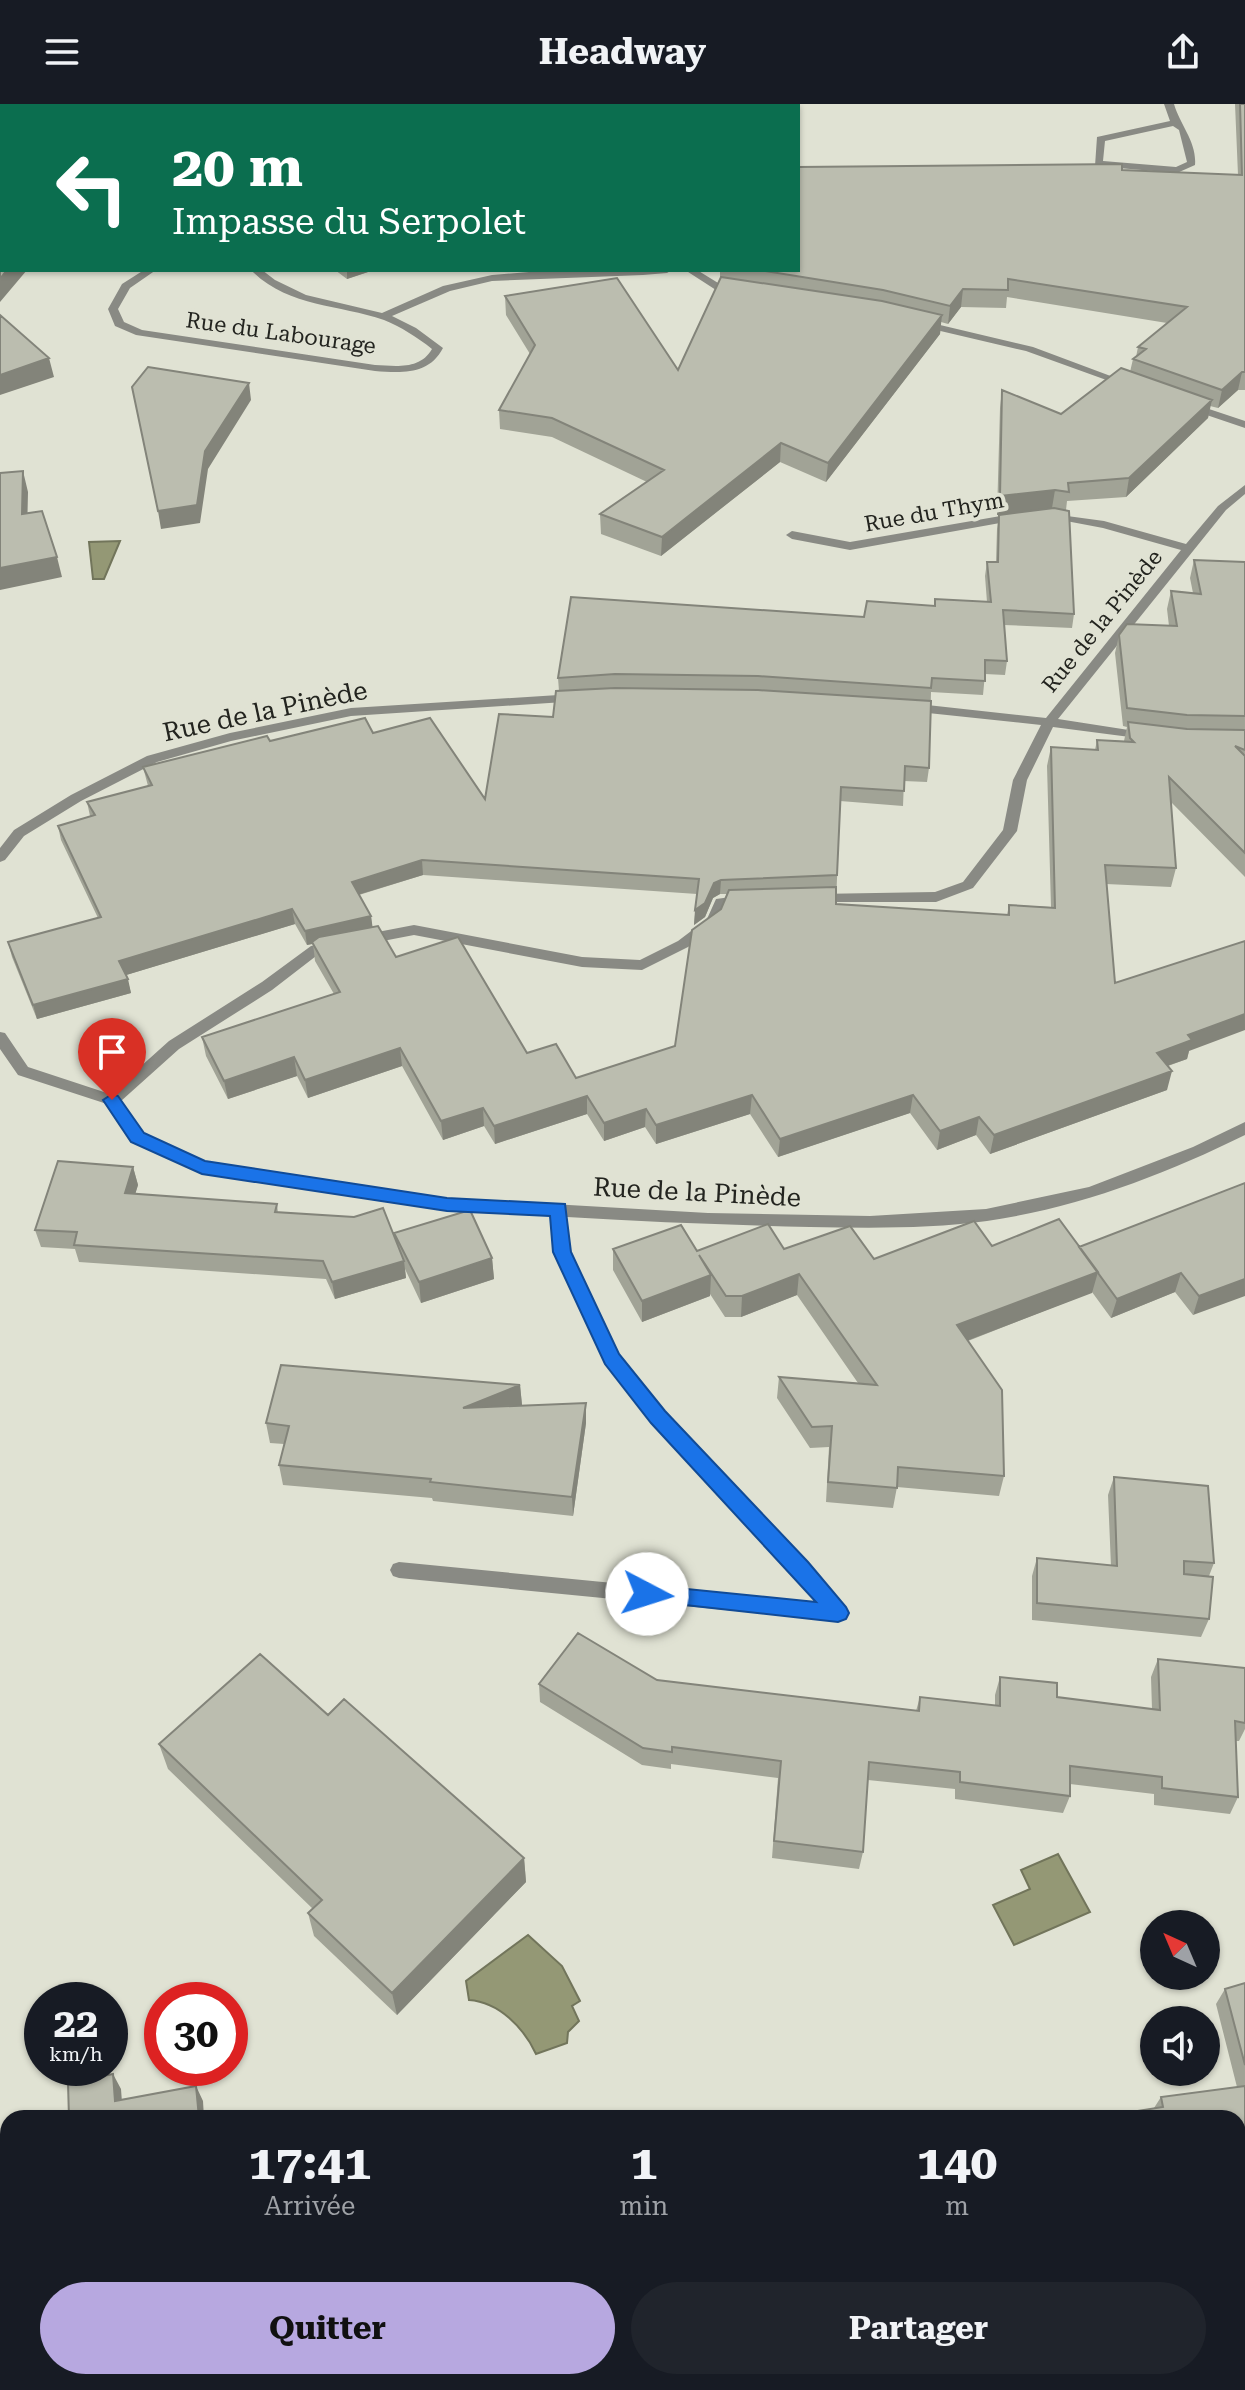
<!DOCTYPE html>
<html lang="fr">
<head>
<meta charset="utf-8">
<style>
  body { margin:0; font-family:"Roboto Serif",serif; background:#20242c; color:#f1f3f6; height:100vh; display:flex; flex-direction:column; font-size:30px; white-space:nowrap }
  * { box-sizing:border-box; margin:0 }
  p { font-size:26px; color:#9ea1a6 }
  .icon { flex:none; width:44px; height:44px; fill:none; stroke:currentColor; stroke-width:2; stroke-linecap:round; stroke-linejoin:round }
  .map { position:relative; flex:1; overflow:hidden }
  .sheet { position:absolute; left:0px; top:2006px; width:1246px; height:280px; display:flex; flex-direction:column; background:#171b24; border-radius:24px 24px 0 0; box-shadow:0 2px 6px #0004 }
  .sheet>* { flex:none }
  .hud { position:absolute; left:0px; top:0px; width:800px; height:168px; box-shadow:0 2px 6px #0004; background:#0b6e4f; color:#fff; overflow:hidden }
  .needle { width:52px; rotate:316deg }
  .tools { position:absolute; left:1140px; top:1806px; display:grid; gap:16px }
  .tools a { display:grid; place-items:center; width:80px; height:80px; border-radius:50%; background:#171b24; box-shadow:0 2px 6px #0004; font-size:40px }
  .speed { position:absolute; left:24px; top:1878px; display:flex; gap:16px; font-size:40px; font-weight:700; text-align:center }
  .speed>* { display:grid; place-content:center; width:104px; height:104px; border-radius:50%; background:#171b24; box-shadow:0 2px 6px #0004; line-height:1 }
  .speed small { font-size:20px; font-weight:400 }
  .speed .limit { border:12px solid #d22; background:#fff; color:#111 }
  .pin { position:absolute; display:grid; place-items:center; width:68px; height:68px; color:#fff; margin:-82px -34px; border-radius:50% 50% 50% 0; rotate:-45deg; box-shadow:0 0 8px #0007 }
  .pin .icon { rotate:45deg }
  .me { position:absolute; width:88px; margin:-44px; rotate:95deg; stroke-linejoin:round; filter:drop-shadow(0 0 6px #0008) }
  .turn { display:flex; align-items:center; gap:28px; height:168px; padding:0 40px; font-size:36px }
  .turn .icon { width:104px; height:104px; stroke-width:2.5 }
  .turn b { display:block; font-size:56px; line-height:68px }
  .eta { display:flex; justify-content:space-evenly; align-items:center; height:136px; text-align:center }
  .eta b { font-size:48px; font-weight:700; line-height:56px }
  .primary-button { display:flex; gap:16px; margin-top:auto; padding:16px 40px }
  .primary-button a { flex:1; height:92px; border-radius:48px; background:#b7a8e0; color:#111; font-size:32px; font-weight:700; line-height:92px; text-align:center }
  .primary-button a+a { background:#20242c; color:#f1f3f6 }
  header { display:flex; justify-content:space-between; align-items:center; height:104px; padding:0 40px; background:#171b24; font-size:36px; font-weight:700 }
  .map>svg:first-child { display:block }
</style>
</head>
<body>
<header><svg class="icon" aria-label="menu" viewBox="0 0 24 24"><path d="M4 6h16M4 12h16M4 18h16"/></svg>Headway<svg class="icon" aria-label="share" viewBox="0 0 24 24"><path d="M12 15V3M7 8l5-5 5 5M5 13v7h14v-7"/></svg></header>
<div class="map">
<svg width="1245" height="2286" viewBox="0 0 1245 2286">
  <rect width="100%" height="100%" fill="#e0e2d3"/>
  <path fill="#949875" stroke="#72755b" stroke-width="2" d="M120,437L104,475H93L89,438Z
    M1058,1750L1090,1808L1014,1841L993,1801L1030,1785L1021,1766Z
    M528,1831L562,1862L580,1897L572,1902L579,1917L568,1928L567,1939L536,1950C524,1924 499,1898 469,1896L466,1877Z"/>
  <g fill="none" stroke-linecap="round" stroke-linejoin="round">
    <path fill="#898a84" fill-rule="evenodd" d="M1117,2278H1139L1141,2286H1119Z"/>
    <path fill="#898a84" fill-rule="evenodd" d="M411,0H434L436,2H413Z
      M1164,0H1174C1180,21 1197,38 1195,61L1177,69L1095,62L1097,33L1170,17ZM1173,22L1179,26L1187,58L1176,63L1103,57L1105,37Z
      M144,166H156L130,184L118,205L124,218L142,226L375,261C396,262 420,266 432,245C417,233 401,223 384,216C338,200 287,203 251,166H262L275,176L306,191L382,209L443,182L492,171L541,167L672,166L667,169L643,171L492,177L450,187L392,212L416,224L443,244C429,271 402,269 375,267L136,231L115,222L108,205L122,180Z
      M685,166H697L723,182L740,187L735,190L716,186Z
      M919,216L1033,243L1132,280L1123,282L1026,247L915,221L914,219Z
      M1186,300H1194L1245,317V324L1186,304Z
      M1245,381V390L1226,406L1058,615L1148,629L1153,630V636L1053,623L1027,676L1017,727L973,784L936,798H812L810,795L812,792L817,790L935,788L963,778L1003,726L1013,676L1041,621L909,607L903,603L909,599L1046,614L1181,446L1103,424L1045,413V409L1104,417L1186,440L1218,402Z
      M1018,409L1022,411V415L850,446L792,435L786,431L792,427L850,438Z
      M574,590L580,594L579,597L351,612L231,637L157,658L81,697L24,732L5,756L0,758V744L14,726L71,691L147,652L230,629L351,604Z
      M746,791L753,796L751,799L726,802L718,821L688,843L642,866L582,863L414,831L362,841L355,836L362,831L414,821L582,853L640,856L678,837L707,815L716,795Z
      M332,837L339,842L337,845L320,849L272,886L179,945L121,997L143,1029L205,1058L447,1094L708,1109L870,1112L986,1105L1089,1083L1193,1043L1245,1018V1031C1164,1071 1077,1104 987,1117C929,1125 868,1124 810,1123C729,1121 649,1118 567,1113L570,1148L617,1251L664,1308L807,1458L844,1503L847,1509L844,1515L838,1517L399,1474L393,1472L390,1466L393,1460L399,1458L819,1499L795,1470L652,1318L605,1260L554,1148L552,1112L447,1106L197,1067L133,1037L107,1000L18,971L0,945V928L5,929L28,963L110,990L169,937L262,878L311,842Z"/>
  </g>
  <path fill="#a1a396" fill-rule="evenodd" d="M0,0H285V2H2V37L0,36Z
    M523,0H568L564,2H527Z
    M1235,0H1245V286H1238L1218,304L1210,302L1208,314L1126,393L1067,397L1066,406L1074,510L1072,524L1004,521L1007,557L1005,571L985,570L983,591L931,588L929,664L927,678L904,677L903,702L840,697L836,800L1007,811L1009,801L1051,803L1047,662L1051,643L1095,646L1097,636L1124,637L1127,623L1123,622L1115,549L1119,531L1169,522L1167,505L1171,487L1193,489L1190,474L1194,456L1245,458V773L1171,698L1176,764L1171,783L1106,780L1115,879L1189,947L1187,955L1168,962L1167,986L990,1050L976,1031L937,1046L910,1009L778,1053L750,1010L656,1040L645,1023L604,1037L587,1010L495,1040L484,1022L443,1036L402,962L308,994L297,972L228,995L206,952L202,933L334,890L315,857L313,840L307,841L295,820L126,871L131,889L37,915L12,853L8,838L98,814L61,736L58,722L90,712L87,698L148,682L143,663L270,637L373,629L485,695L553,613L559,587L558,574L864,513L934,502L935,495L987,498L985,472L987,458H996L997,425L999,411L1052,404L997,411L1000,304L1002,286L1061,310L1130,268L1133,255L1136,253L1138,243L1167,219L1007,193L1006,204L961,203L948,220L941,218L940,230L826,378L780,358L661,452L601,430L600,410L647,378L552,333L500,325L499,306L530,250L506,211L505,192L678,266L720,176V166H798L1122,66L1238,71ZM423,771L697,790L694,821L705,813L713,794L720,790H727L721,805L675,942L576,974L527,949L396,853L372,823L371,812L359,791Z
    M335,166H374L347,175Z
    M133,1063L138,1081L135,1090L277,1100L278,1109L395,1135L394,1129L492,1154L494,1175L421,1199L405,1165L406,1174L335,1195L326,1175L79,1158L75,1145L41,1143L35,1126Z
    M1245,1079L1193,1211L1175,1188L1111,1214L1092,1188L968,1237L1004,1372L999,1392L897,1383L893,1404L826,1398L829,1343L810,1344L777,1294L779,1273L858,1279L797,1191L741,1213H725L710,1190V1192L642,1218L613,1166V1145L697,1147L784,1145L874,1155L992,1142L1079,1143Z
    M520,1281L522,1301L586,1319L573,1412L433,1397L432,1394L283,1381L279,1361L284,1340L270,1339L266,1319Z
    M1114,1373L1214,1459L1209,1472V1515L1201,1533L1032,1516V1472L1037,1454L1111,1462L1108,1391Z
    M1158,1555L1245,1564V1625L1239,1637H1235L1238,1693L1230,1710L1154,1701V1690L1070,1680V1692L1063,1709L955,1695V1685L868,1676L863,1748L859,1765L772,1754L778,1674L671,1660V1665L642,1661L540,1598L539,1580L657,1576L916,1607L920,1593L995,1602V1591L1000,1573L1057,1593L1152,1605L1151,1573Z
    M328,1611L524,1754L526,1778L397,1911L314,1832L308,1809L313,1805L168,1665L159,1640Z
    M1245,1879V2083L1238,2084V2014H1116L1118,2010L1154,2004L1161,1993L1237,1983L1216,1900L1225,1885Z
    M1223,2278H1238L1245,2286H1225Z"/>
  <path fill="#83847a" d="M546,0H568L564,2H546Z
    M7,166H27L0,198V175Z
    M347,166H374L347,175Z
    M963,185L961,203L948,220L950,202Z
    M942,211L940,230L826,378L828,359Z
    M49,254L54,273L0,291V271Z
    M1242,268L1238,286L1218,304L1222,286Z
    M249,279L251,296L208,365L200,419L161,425L158,407L205,347Z
    M1212,296L1208,314L1126,393L1129,374Z
    M781,339L780,358L661,452L662,433Z
    M23,367L28,388L27,431L22,410Z
    M1055,386L1052,404L997,411L1000,392Z
    M57,453L62,473L0,486V464Z
    M422,756L423,771L354,792L352,778Z
    M721,776L720,790L713,794L705,813L694,821L695,806L714,779Z
    M292,805L295,820L123,872L119,857Z
    M371,812L373,826L307,841L305,827Z
    M128,875L131,889L37,915L33,901Z
    M1245,910V926L1189,947L1187,955L1152,967L1157,949L1188,931Z
    M400,944L402,962L308,994L305,976Z
    M294,953L297,972L228,995L224,977Z
    M1172,967L1167,986L990,1050L994,1031Z
    M752,991L750,1010L656,1040V1021Z
    M913,991L910,1009L778,1053L780,1035Z
    M587,992V1010L495,1040L494,1022Z
    M483,1004L484,1022L443,1036L441,1017Z
    M646,1005L645,1023L604,1037V1019Z
    M979,1013L976,1031L937,1046L940,1027Z
    M133,1063L138,1081L130,1107L125,1089Z
    M492,1154L494,1175L421,1199L419,1178Z
    M404,1157L406,1174L335,1195L332,1178Z
    M1098,1168L1092,1189L953,1242L957,1221Z
    M1181,1169L1175,1188L1111,1214L1117,1195Z
    M799,1170L797,1191L741,1213L742,1192Z
    M711,1171L710,1192L642,1218V1197Z
    M1245,1175V1192L1193,1211L1199,1192Z
    M520,1281L522,1301L463,1304Z
    M586,1299V1319L573,1412L572,1393Z
    M524,1754L526,1778L397,1911L392,1889Z
    M113,1970L121,1985L123,2012L115,1997Z
    M196,1982L203,1997L204,2014H199Z"/>
  <path fill="#bbbdaf" stroke="#83847a" stroke-width="2" d="M0,0H282V2H2V19H0Z
    M620,0H796V2H620Z
    M1240,0H1245V268H1242L1222,286L1133,255L1146,245L1138,243L1187,203L1008,175V186L963,185L950,202L883,186L759,166H798V63L1122,60V66L1242,71Z
    M2,106V166H7L0,175V111Z
    M721,173L882,197L942,211L828,359L781,339L662,433L600,410L664,366L552,314L499,306L535,241L505,192L617,174L678,266Z
    M0,211L49,254L0,271Z
    M148,263L249,279L205,347L197,401L158,407L132,283Z
    M1121,264L1212,296L1129,374L1068,379L1069,388L1055,386L1000,392L1002,286L1061,310Z
    M23,367L22,410L42,407L57,453L0,464V369Z
    M1054,404L1069,407L1074,510L1003,506L1007,557L985,556V577L932,574L931,584L758,572L615,570L558,574L571,493L864,513L867,497L935,502V495L991,498L987,458H998L999,411Z
    M1194,456L1245,458V612L1187,611L1127,604L1119,531L1127,520L1177,522L1171,487L1201,490Z
    M615,584L758,586L931,597L929,664L905,662L904,687L841,683L837,771L721,776L714,779L705,799L695,806L699,775L422,756L352,778L371,812L305,827L292,805L119,857L128,875L33,901L8,838L101,813L58,722L95,711L87,698L152,681L143,663L267,632L270,637L365,614L373,629L430,614L485,695L499,610L553,613L556,587Z
    M1128,618L1187,625L1245,626V646L1235,642L1245,652V749L1169,673L1176,764L1105,761L1115,879L1245,837V910L1188,931L1192,936L1157,949L1172,967L994,1031L979,1013L940,1027L913,991L780,1035L752,991L656,1021L646,1005L604,1019L587,992L494,1022L483,1004L441,1017L400,944L305,976L294,953L224,977L202,933L340,888L312,838L319,833L378,822L396,853L458,833L527,949L556,940L576,974L675,942L692,826L721,805L729,786L836,783V800L1009,811V801L1055,804L1051,643L1098,646L1097,636L1134,638L1130,634Z
    M58,1057L133,1063L125,1089L277,1100L275,1108L354,1113L383,1104L404,1157L332,1178L323,1157L74,1141L77,1128L35,1126Z
    M1245,1079V1175L1199,1192L1181,1169L1117,1195L1079,1143Z
    M470,1106L492,1154L419,1178L394,1129Z
    M1059,1115L1098,1168L957,1221L1002,1286L1004,1372L898,1363L897,1384L828,1378L832,1322L812,1323L779,1273L877,1281L799,1170L742,1192H726L699,1151L711,1171L642,1197L613,1145L681,1121L697,1147L768,1120L784,1145L850,1122L874,1155L974,1117L992,1142Z
    M281,1261L520,1281L463,1304L586,1299L572,1393L430,1378L431,1375L279,1361L289,1322L266,1319Z
    M1114,1373L1208,1382L1214,1459L1184,1457V1470L1213,1473L1209,1515L1037,1499V1454L1117,1462Z
    M578,1529L657,1576L919,1607L920,1593L1000,1602V1573L1057,1579V1593L1160,1606L1158,1555L1245,1564V1619L1235,1617L1238,1693L1162,1684V1673L1070,1662V1692L960,1678V1668L869,1658L863,1748L774,1737L781,1657L672,1643V1648L643,1644L539,1580Z
    M260,1550L328,1611L344,1595L524,1754L392,1889L308,1809L322,1796L159,1640Z
    M1245,1879V1961L1225,1885Z
    M113,1970L115,1997L196,1982L199,2014H69L68,1979Z
    M1245,1982V2071L1238,2072V2014H1118V2010L1163,2003L1161,1993Z
    M1245,2243V2286H1238L1236,2278H1238V2244Z
    M614,2278H723L724,2286H615Z
    M922,2278H1006L1008,2286H913L912,2280Z"/>
  <path fill="#1a73e8" stroke="#114b97" stroke-width="2" d="M112,990L118,992L144,1029L205,1057L447,1094L565,1100L571,1148L619,1250L665,1307L808,1458L846,1503L849,1509L846,1515L838,1518L640,1496L637,1490L640,1483L647,1481L816,1498L651,1319L605,1260L553,1148L550,1112L447,1107L202,1070L131,1038L103,996Z"/>
  <g text-anchor="middle" dominant-baseline="central" stroke-width="8" stroke-linejoin="round" paint-order="stroke">
    <g font-size="22" fill="#23241f" stroke="#e0e2d3">
      <text transform="translate(281 229) rotate(8)">Rue du Labourage</text>
      <text transform="translate(934 408) rotate(-10)">Rue du Thym</text>
      <text transform="translate(1102 517) rotate(-51)">Rue de la Pinède</text>
    </g>
    <g font-size="26" fill="#23241f" stroke="#e0e2d3">
      <text transform="translate(265 607) rotate(-12)">Rue de la Pinède</text>
      <text transform="translate(697 1088) rotate(3)">Rue de la Pinède</text>
    </g>
  </g>
</svg>
<div class="tools">
<a><svg class="needle" viewBox="-14 -14 28 28"><path d="M0-13l5 13h-10z" fill="#e53935"/><path d="M0 13l5-13h-10z" fill="#9ea1a6"/></svg></a>
<a><svg class="icon" aria-label="sound" viewBox="0 0 24 24"><path d="M4 9h4l5-4v14l-5-4H4zM17 9q2 3 0 6"/></svg></a>
</div>
<div class="speed"><div>22<small>km/h</small></div><div class="limit">30</div></div>
<div class="pin" style="left:112px;top:996px;background:#d93025"><svg class="icon" aria-label="arrive" viewBox="0 0 24 24"><path d="M6 21V4h12l-3 4 3 4H6"/></svg></div>
<svg class="me" style="left:647px;top:1490px" viewBox="-20 -20 40 40"><circle r="19" fill="#fff"/><path d="M0-13L10 11 0 6-10 11z" fill="#1a73e8"/></svg>
<div class="hud">
<div class="turn"><svg class="icon" aria-label="left" viewBox="0 0 24 24"><path d="M17 20v-9H6M10 6l-5 5 5 5"/></svg><div><b>20 m</b>Impasse du Serpolet</div></div>
</div>
<section class="sheet">
<div class="eta">
<div><b>17:41</b><p>Arrivée</p></div>
<div><b>1</b><p>min</p></div>
<div><b>140</b><p>m</p></div>
</div>
<div class="primary-button"><a>Quitter</a><a>Partager</a></div>
</section>
</div>
</body>
</html>
